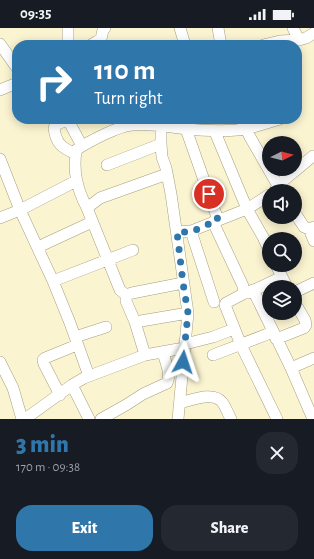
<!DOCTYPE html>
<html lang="en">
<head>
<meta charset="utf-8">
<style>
  body { margin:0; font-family:"Alegreya Sans",sans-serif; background:#242831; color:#f1f3f6; height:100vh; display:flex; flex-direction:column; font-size:15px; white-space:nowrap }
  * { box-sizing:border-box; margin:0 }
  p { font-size:13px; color:#9ea1a6 }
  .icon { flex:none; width:22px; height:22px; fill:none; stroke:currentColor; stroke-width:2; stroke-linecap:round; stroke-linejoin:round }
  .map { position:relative; height:391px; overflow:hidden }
  .sheet { display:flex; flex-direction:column; background:#171b24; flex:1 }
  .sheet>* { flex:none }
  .guide { position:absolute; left:12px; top:12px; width:290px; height:84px; border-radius:16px; box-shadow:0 2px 10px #0003; background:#2f76ab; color:#fff; overflow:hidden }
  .needle { width:26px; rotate:84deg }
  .tools { position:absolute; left:262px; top:108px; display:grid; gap:8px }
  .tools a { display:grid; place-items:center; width:40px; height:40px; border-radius:50%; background:#171b24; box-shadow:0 2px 10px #0003; font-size:20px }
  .pin { position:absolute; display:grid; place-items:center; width:34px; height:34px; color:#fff; margin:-17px; border:2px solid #fff; border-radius:50%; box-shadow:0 1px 4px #0007 }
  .me { position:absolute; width:44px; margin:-22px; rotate:5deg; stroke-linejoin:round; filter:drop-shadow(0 0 3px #0008) }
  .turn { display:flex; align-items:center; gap:14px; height:84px; padding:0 16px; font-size:18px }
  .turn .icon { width:52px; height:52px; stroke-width:2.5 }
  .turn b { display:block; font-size:28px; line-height:34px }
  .round { display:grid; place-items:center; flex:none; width:42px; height:42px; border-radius:16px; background:#242831 }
  .headline { display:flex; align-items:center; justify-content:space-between; height:68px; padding:0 16px }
  h1 { font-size:24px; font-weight:800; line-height:30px; color:#2f76ab }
  .button { display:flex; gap:8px; margin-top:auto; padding:8px 16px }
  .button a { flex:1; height:46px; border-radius:16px; background:#2f76ab; color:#fff; font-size:16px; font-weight:800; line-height:46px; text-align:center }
  .button a+a { background:#242831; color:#f1f3f6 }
  .status { display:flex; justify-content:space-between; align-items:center; height:28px; padding:0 20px; background:#171b24; direction:ltr }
  .status svg { height:11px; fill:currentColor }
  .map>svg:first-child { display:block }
</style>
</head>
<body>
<div class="status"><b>09:35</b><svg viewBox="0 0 49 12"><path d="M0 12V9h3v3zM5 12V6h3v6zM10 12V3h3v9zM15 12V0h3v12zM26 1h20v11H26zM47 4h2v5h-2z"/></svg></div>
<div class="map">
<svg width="314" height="391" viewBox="0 0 314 391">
  <rect width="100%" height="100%" fill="#fbf4d1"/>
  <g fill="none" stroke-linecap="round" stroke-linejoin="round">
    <g stroke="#a69f7f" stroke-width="12">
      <path id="minor" d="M180,0L185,17
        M218,0L221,17
        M293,0L299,12
        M0,16L17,40
        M68,17V0
        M91,17L101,11L103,2L105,0
        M263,17L280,13L299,12L306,10L314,5
        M0,62L17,55
        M70,91L57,96L54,100C56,116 62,120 76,126
        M161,91V116L162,129L166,140L171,166L188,285L178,391
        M241,91L246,101L280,91
        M68,92L82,118
        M186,101L218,192
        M215,104L247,181L263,209L269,222
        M0,131L20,182L53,253L70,295L89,348
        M107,137L161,116
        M275,163L278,157L313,128
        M87,180C77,161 73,144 76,122C88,114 118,98 132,97C151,95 169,99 187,101C208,103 225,104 246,101L250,109L281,163
        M295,185L304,199L309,201L314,199
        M0,190L20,182L76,153
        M213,194L243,258L244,264L243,266L226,275L225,277L241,317L277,391
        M309,201L314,213
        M191,203L214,274
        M177,204L191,203L247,181L269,167
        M38,219L92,194
        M276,237L287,259
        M53,253L133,222
        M253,262L291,340L313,391
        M295,264L314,255
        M248,265L282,249
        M126,267L120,262L87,180L100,170L167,146
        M135,294L188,285
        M75,309L106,299
        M276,311L304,300L306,297L305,292L295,275
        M185,316L213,309L234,301
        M145,327L135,294L126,273V267L132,265L183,255
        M213,327L273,304
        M0,334L13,360L22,391
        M291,340L314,330
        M72,357L89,391
        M60,367L44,336L43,332L45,330L77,317
        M180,375C192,372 213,363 222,374C226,379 228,386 231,391
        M25,391L72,357L84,350L145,327L184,320
        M101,391L126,377L143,366L167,355C172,346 165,334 163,324"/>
    </g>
    <use href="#minor" stroke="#fff" stroke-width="11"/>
  </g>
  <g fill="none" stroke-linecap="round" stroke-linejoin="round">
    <path stroke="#2f76ab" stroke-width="7" stroke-dasharray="0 12.6" d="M183,334L188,285L183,255L177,204H191L218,192L209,166"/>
  </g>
</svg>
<div class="tools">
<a><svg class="needle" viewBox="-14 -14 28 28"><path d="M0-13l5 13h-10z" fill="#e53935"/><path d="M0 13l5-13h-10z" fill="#9ea1a6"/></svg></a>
<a><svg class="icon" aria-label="sound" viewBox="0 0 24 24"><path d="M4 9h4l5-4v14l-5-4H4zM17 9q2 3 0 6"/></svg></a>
<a><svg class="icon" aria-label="search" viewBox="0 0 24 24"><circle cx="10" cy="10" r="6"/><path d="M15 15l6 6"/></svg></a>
<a><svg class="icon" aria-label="layers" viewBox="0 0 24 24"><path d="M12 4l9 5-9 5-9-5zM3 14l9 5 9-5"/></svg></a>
</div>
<div class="pin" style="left:209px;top:166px;background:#d93025"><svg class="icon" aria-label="arrive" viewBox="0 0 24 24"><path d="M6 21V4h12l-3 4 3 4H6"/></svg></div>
<svg class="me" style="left:183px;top:334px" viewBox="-20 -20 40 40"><path d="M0-17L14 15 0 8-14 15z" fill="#2f76ab" stroke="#fff" stroke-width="4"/></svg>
<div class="guide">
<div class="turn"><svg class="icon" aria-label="right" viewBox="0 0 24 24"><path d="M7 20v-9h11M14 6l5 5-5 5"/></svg><div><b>110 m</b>Turn right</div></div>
</div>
</div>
<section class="sheet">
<div class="headline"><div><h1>3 min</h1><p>170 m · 09:38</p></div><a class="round"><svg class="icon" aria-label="close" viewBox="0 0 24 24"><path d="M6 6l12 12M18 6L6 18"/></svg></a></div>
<div class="button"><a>Exit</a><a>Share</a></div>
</section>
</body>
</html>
